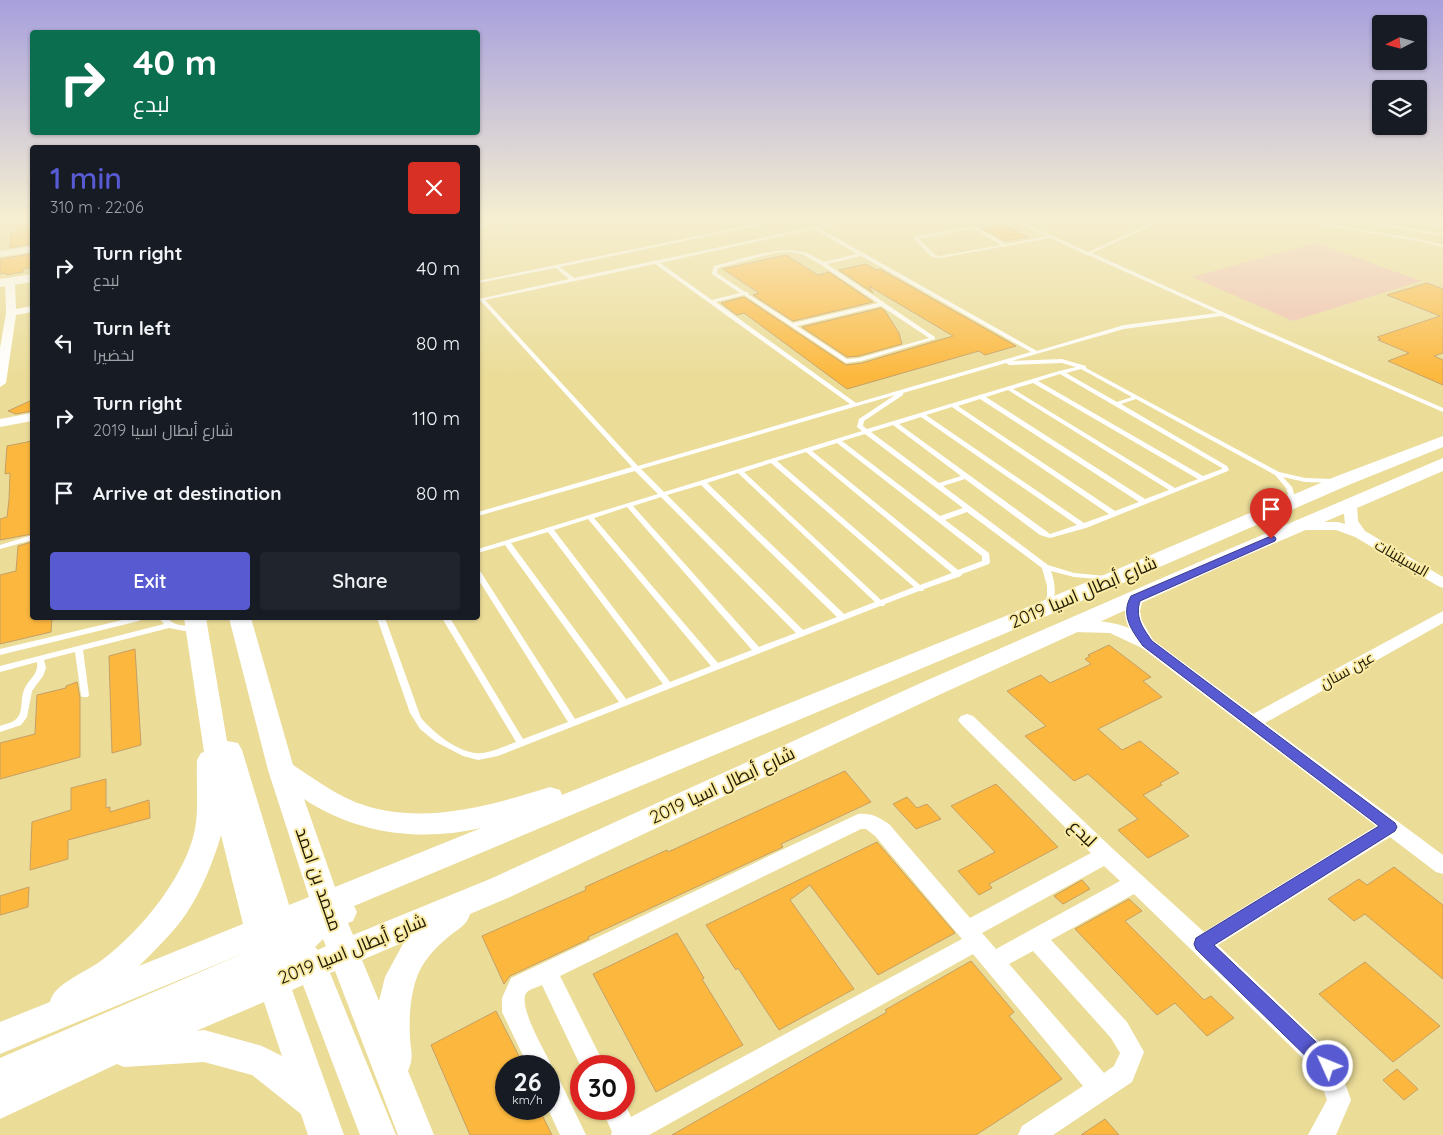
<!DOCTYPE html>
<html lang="en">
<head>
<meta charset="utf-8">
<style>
  body { margin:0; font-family:Quicksand,Cairo,sans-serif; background:#20242c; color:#f1f3f6; height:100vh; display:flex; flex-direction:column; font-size:19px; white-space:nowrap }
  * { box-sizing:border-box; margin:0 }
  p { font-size:16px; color:#9ea1a6 }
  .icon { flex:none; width:28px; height:28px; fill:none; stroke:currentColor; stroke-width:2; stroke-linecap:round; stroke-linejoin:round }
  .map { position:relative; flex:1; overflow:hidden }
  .sheet { position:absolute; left:30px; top:145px; width:450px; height:475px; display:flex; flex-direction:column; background:#171b24; border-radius:5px; box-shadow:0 1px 4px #0004 }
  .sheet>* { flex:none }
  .guide { position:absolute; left:30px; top:30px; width:450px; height:105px; border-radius:5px; box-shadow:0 1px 4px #0004; background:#0b6e4f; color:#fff; overflow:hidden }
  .needle { width:32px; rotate:264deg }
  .tools { position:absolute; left:1372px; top:15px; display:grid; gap:10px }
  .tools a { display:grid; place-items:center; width:55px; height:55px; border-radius:5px; background:#171b24; box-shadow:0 1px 4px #0004; font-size:25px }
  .speed { position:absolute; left:495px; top:1055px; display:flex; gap:10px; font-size:25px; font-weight:700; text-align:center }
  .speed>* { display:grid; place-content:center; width:65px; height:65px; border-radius:50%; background:#171b24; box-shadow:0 1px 4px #0004; line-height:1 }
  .speed small { font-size:12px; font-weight:400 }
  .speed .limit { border:8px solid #d22; background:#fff; color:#111 }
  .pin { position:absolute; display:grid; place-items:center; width:42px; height:42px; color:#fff; margin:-51px -21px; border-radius:50% 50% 50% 0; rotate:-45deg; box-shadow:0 0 5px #0007 }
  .pin .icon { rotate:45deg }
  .me { position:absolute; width:55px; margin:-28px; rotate:314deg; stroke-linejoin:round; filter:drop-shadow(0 0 4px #0008) }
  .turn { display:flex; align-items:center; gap:18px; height:105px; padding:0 20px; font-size:22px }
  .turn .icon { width:65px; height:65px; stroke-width:2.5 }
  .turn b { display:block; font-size:35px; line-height:42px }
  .round { display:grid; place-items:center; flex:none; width:52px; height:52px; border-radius:5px; background:#20242c }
  .headline { display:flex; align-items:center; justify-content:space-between; height:85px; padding:0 20px }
  h1 { font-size:30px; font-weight:600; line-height:38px; color:#575ad1 }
  .action { display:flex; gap:10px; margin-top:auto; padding:10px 20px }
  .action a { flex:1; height:58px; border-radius:5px; background:#575ad1; color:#fff; font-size:20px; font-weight:600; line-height:58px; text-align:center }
  .action a+a { background:#20242c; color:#f1f3f6 }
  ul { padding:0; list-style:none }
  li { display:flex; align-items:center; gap:15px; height:75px; padding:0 20px }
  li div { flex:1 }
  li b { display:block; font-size:19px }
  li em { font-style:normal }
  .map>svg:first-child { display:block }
</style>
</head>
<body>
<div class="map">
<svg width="1443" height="1135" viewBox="0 0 1443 1135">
  <rect width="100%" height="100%" fill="#ebdc98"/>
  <path fill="#f0beaf" d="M1316,243L1421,281L1293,321L1192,277Z"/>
  <path fill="#fcb83e" stroke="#c59f65" d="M31,223L32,239H30V244L10,248L11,233L17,232V225Z
    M1004,225L1028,237L1005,241L983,229Z
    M31,254L32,267L23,269V272L6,275V273L0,274V259Z
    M786,255L818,275L829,272L873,302L793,321L753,295L759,293L723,269Z
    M866,264L876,270L880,269L1016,346L985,355L979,351L847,389L744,313L737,315L721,303L744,297L846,365L862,363L953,336L869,286L873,293L839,270Z
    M1427,283L1443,289V353L1434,356L1443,360V385L1388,361L1409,353L1378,340L1381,339L1377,337L1440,316L1387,295Z
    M881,308L885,311L899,333L902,344L859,356L847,357L802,327Z
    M32,400V411L16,414L8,411Z
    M32,441V534L0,540V519L7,517L9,500L10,473L5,474L7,446Z
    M32,542V618H52L51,632L0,644V575L16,571L18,546Z
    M1109,645L1151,677L1143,681L1162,697L1098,729L1122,750L1140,741L1179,773L1160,783L1162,785L1143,795L1189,836L1148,858L1118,830L1138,819L1088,774L1074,781L1025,736L1046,726L1007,691L1041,675L1050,683L1091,664L1085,659L1090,656L1088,655Z
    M135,649L141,745L112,753L109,656Z
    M77,682L80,698V757L0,779V743L35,734L37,695L66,688V686Z
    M845,771L871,802L781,844L783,847L588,937L589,939L510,976L504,984L482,936L586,890L585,887L667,850L668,852Z
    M106,779V808L110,807V812L149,800L150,818L68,840V859L30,870L32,822L71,810V788Z
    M996,784L1058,847L989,884L992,888L979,895L958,871L995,852L951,806Z
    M907,797L917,808L927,804L941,819L916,829L893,804Z
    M877,842L955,933L878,975L810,885L790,900L854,989L779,1030L738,968L736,970L706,925Z
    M1394,867L1443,905V979L1365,914L1354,921L1328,899L1359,879L1367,885Z
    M1082,880L1090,889L1063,904L1054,896Z
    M29,887L28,907L0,915V896Z
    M1129,899L1142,911L1125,921L1204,1000L1211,996L1234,1018L1207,1036L1175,1003L1157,1015L1075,929Z
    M677,933L704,978L702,979L743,1045L656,1092L593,974Z
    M971,961L1014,1012L1009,1016L1062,1079L976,1135H672L887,1012L885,1010Z
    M1365,962L1440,1026L1393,1062L1319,994Z
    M496,1011L524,1066H506V1109H539L552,1135H470L431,1045Z
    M1397,1069L1418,1089L1404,1100L1383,1080Z
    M1105,1119L1119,1135H1081Z"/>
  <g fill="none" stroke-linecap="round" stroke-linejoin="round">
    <path fill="#fff" fill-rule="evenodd" d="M511,218H520L478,226V224Z
      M786,218H794L560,267L574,278L856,218H864L819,228L1037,351L1124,325L1217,313L1088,255H1085V254L1051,238L940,258L932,257L914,239V237L969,227H977L1006,244L1047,236L1008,218H1013L1088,252L1163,218H1168L1092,253L1223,312L1443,408V412L1222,316L1124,329L1012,361L1062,359L1086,366V368L1279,472L1305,478L1334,479L1337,481L1334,483L1305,482L1283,477L1292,487L1294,494L1288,505H1284L1283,504L1288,494L1286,488L1275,475L1136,399L1121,404L1227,466L1229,470L1228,471L1086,528L1050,538L1040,535L965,479L943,486L1048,565L1074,573L1106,576H1109L1110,578L1109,580L1074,577L1051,571C1055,583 1057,595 1051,608H1045L1044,606L1047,596V586L1042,568L967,512L945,520L989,553L990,562L989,564L962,574L961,576L924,589L923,591H919L885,604L884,606H880L498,756L478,760L463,756L436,742L420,729L410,713L377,618H385L421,718C434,733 460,755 482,753C493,752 505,746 516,742L442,618H450L523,739L568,722L478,579V572H481L482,574L575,719L619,702L505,545L478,553V549L658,494L635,471L478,516V512L632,467L479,299L569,279L556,268L478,283V281ZM814,229L857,254L824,262C817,259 810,253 803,252C778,245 739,260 714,266L712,273V274L740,293L712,300L660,263ZM969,229H974L1001,245L940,256L935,255L919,239ZM790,252L802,254L821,265L878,303L793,323L748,294V292H745L717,273L718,268L775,253ZM861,256L1031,352L856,403L716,302L744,295L846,363L861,361L935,339V337L827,264ZM655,264L850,404L638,466L485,300ZM881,306L929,338L859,358L847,359L797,326ZM1006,363L1009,365L1062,363L1076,367L1059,371L867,429L863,426L864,421L903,395V393ZM1081,369L1132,397L1117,402L1066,373ZM1060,374L1222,468V469L1203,476L1038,381ZM1033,383L1198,479L1175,488L1013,389ZM1008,390L1169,490L1145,499L986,397ZM895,395L859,419L857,427L862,431L664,492L641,469ZM980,399L1139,502L1115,511L958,406ZM952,407L1109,514L1084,523L926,415ZM921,417L1077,525L1050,534L1046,531L899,424ZM893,425L961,476L939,483L871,432ZM865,434L963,508L940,516L842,441ZM837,443L982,556V561L958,570L812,451ZM806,452L952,573L920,585L777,461ZM771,463L914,587L881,600L744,472ZM738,473L875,602L844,614L707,483ZM701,485L837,617L803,630L667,495ZM661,497L796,633L759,647L633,506ZM627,507L752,650L718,663L594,518ZM588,519L711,666L670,682L554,530ZM548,532L663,684L626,699L511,543Z
      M1284,218H1293L1418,239L1443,245V247L1418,241L1286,219Z
      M1340,218H1349L1443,234V236L1342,219Z
      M29,536H32V540L0,549V545Z
      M131,618H143L139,621L0,655V649Z
      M159,618H167C179,630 188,622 198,629L194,632L185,631L169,628L83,650L89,695L88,697H82L81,695L75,652L44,660L46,668L43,676L32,691L27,717L21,725L0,732V726C4,724 12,723 15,720C24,714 20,699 24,690C28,679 39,675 37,662L0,672V666L164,624Z"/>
    <path fill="#fff" fill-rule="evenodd" d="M0,218H4V222L0,225Z
      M32,246V252L0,257V251Z
      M10,279L15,282L16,309L32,306V312L16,315L6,383L0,387V348L6,313L5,282Z
      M32,413V421L0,427V419Z
      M1350,501L1357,505L1358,521L1365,531L1443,577V588L1438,586L1355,537L1336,530H1303L1298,529L1296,526L1298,523L1303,522H1338L1345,524L1343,505Z
      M1135,594L1141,596L1143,599L1140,611L1142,621L1153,640L1253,714L1443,611V623L1265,723L1443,855V874L1436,872L1390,837L1218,945L1336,1058L1351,1100L1336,1135H1308L1327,1100L1318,1073L1134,894L1051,940L1127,1022L1144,1052L1132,1082L1053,1135H1018L1022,1126L1083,1086L973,954L649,1135H611L612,1132L602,1109H624V1102L631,1117L962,939L875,836L866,829H861L560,976L605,1066L581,1067L542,985C538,987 530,989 527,992C516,1004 546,1053 552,1066L549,1073L558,1077L586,1135H560L548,1109L549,1066H528L502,1012V998L511,978L858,814C872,813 878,817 889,824L970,918L1091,853L961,724L958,720L961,716L967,714L973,716L1113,849L1204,932L1376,826L1142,648L1110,633L1073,632L1067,631L1065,627L1067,623C1087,618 1110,621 1129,628C1124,618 1123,606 1129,596ZM1104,866L1120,881L996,949L982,933ZM1033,951L1111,1038L1120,1053L1114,1066L1104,1073L1009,964Z"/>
    <path fill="#fff" fill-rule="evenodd" d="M1408,218L1443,219V227L1410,221Z
      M32,274V282L0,287V279Z
      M1443,436V447L1351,484L1056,612L354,906L357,912L353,921L348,923L353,935L490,879L923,682L1215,555L1443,458V471L1229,563L941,694L510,897L470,914C467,926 456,930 447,938C435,948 422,962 417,977C410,996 409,1018 410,1038C411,1052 414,1057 408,1071L434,1135H398L335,971L330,973L396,1135H360L303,985L292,990L344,1135H308L301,1114L252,1075L204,1062L124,1067L117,1064L0,1119V1058L249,951L0,1054V1022L50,1002C54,983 87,972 102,960C140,932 186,876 195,829C199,807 196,782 197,760L201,753L204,752L184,618H206L227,741L238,743L242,750L289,905L309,897L268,770L229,618H251L293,765C313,778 333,793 355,802C418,827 489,806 550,787L560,790L562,795L1040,602L1337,476ZM304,799C357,834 420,842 481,828L335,887ZM221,835L243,924L139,966C156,949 173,933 186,914C201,892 214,860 221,835ZM323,939L326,946L318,950L315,947ZM404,942L385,977L379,1001L362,960ZM264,1002L282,1056L262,1046L204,1030L196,1031Z"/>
  </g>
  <linearGradient id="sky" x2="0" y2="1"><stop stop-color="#a7a0dd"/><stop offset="0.58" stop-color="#f6efd1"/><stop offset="1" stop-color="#f6efd1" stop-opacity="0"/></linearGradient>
  <rect width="1443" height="377" fill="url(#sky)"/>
  <path fill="#575ad1" stroke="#393a88" d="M1271,536L1275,537L1276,539L1275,541L1140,601C1135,617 1142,627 1152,641L1395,823L1397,827L1395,831L1214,945L1335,1060L1337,1066L1335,1072L1328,1075L1322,1072L1196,949L1194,944L1196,938L1379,826L1143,646C1132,631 1120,615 1131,596Z"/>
  <g text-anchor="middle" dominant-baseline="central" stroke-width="4" stroke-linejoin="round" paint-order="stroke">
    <g font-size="15" fill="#201a01" stroke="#f9eaa5">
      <text transform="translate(1402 558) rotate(30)">البسيتينات</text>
      <text transform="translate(1347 670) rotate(-29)">عين سنان</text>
    </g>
    <g font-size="18" fill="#201a01" stroke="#f9eaa5">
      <text transform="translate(1083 592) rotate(-23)">شارع أبطال اسيا 2019</text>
      <text transform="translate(722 785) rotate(-25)">شارع أبطال اسيا 2019</text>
      <text transform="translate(1083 833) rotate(44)">لبدع</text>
      <text transform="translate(319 879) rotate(71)">محمد بن احمد</text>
      <text transform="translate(352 949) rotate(-22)">شارع أبطال اسيا 2019</text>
    </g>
  </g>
</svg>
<div class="tools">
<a><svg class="needle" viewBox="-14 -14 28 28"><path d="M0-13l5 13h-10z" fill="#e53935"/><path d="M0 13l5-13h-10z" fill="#9ea1a6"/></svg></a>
<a><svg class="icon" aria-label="layers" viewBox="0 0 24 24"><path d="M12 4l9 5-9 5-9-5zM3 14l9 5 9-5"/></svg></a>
</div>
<div class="speed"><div>26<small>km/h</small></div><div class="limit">30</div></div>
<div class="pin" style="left:1271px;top:539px;background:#d93025"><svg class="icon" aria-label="arrive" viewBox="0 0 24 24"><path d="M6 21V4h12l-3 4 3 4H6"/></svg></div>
<svg class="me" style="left:1328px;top:1066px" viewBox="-20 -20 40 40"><circle r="17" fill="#575ad1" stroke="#fff" stroke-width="3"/><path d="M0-11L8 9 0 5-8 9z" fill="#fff"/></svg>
<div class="guide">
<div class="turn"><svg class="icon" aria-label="right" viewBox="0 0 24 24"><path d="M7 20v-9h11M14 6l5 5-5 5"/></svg><div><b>40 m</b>لبدع</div></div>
</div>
<section class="sheet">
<div class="headline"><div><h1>1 min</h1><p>310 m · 22:06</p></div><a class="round" style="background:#d93025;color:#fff"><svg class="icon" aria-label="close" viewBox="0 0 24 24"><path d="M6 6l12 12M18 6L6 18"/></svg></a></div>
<ul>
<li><svg class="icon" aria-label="right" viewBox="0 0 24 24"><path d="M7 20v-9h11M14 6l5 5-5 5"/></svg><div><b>Turn right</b><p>لبدع</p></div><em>40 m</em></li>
<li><svg class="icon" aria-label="left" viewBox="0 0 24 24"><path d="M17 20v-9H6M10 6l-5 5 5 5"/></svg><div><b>Turn left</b><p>لخضيرا</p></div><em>80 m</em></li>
<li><svg class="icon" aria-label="right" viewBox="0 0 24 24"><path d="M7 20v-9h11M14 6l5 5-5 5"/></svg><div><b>Turn right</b><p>شارع أبطال اسيا 2019</p></div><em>110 m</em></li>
<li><svg class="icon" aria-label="arrive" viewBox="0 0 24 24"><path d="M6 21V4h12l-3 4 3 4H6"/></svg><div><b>Arrive at destination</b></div><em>80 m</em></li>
</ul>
<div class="action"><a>Exit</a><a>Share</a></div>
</section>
</div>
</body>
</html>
